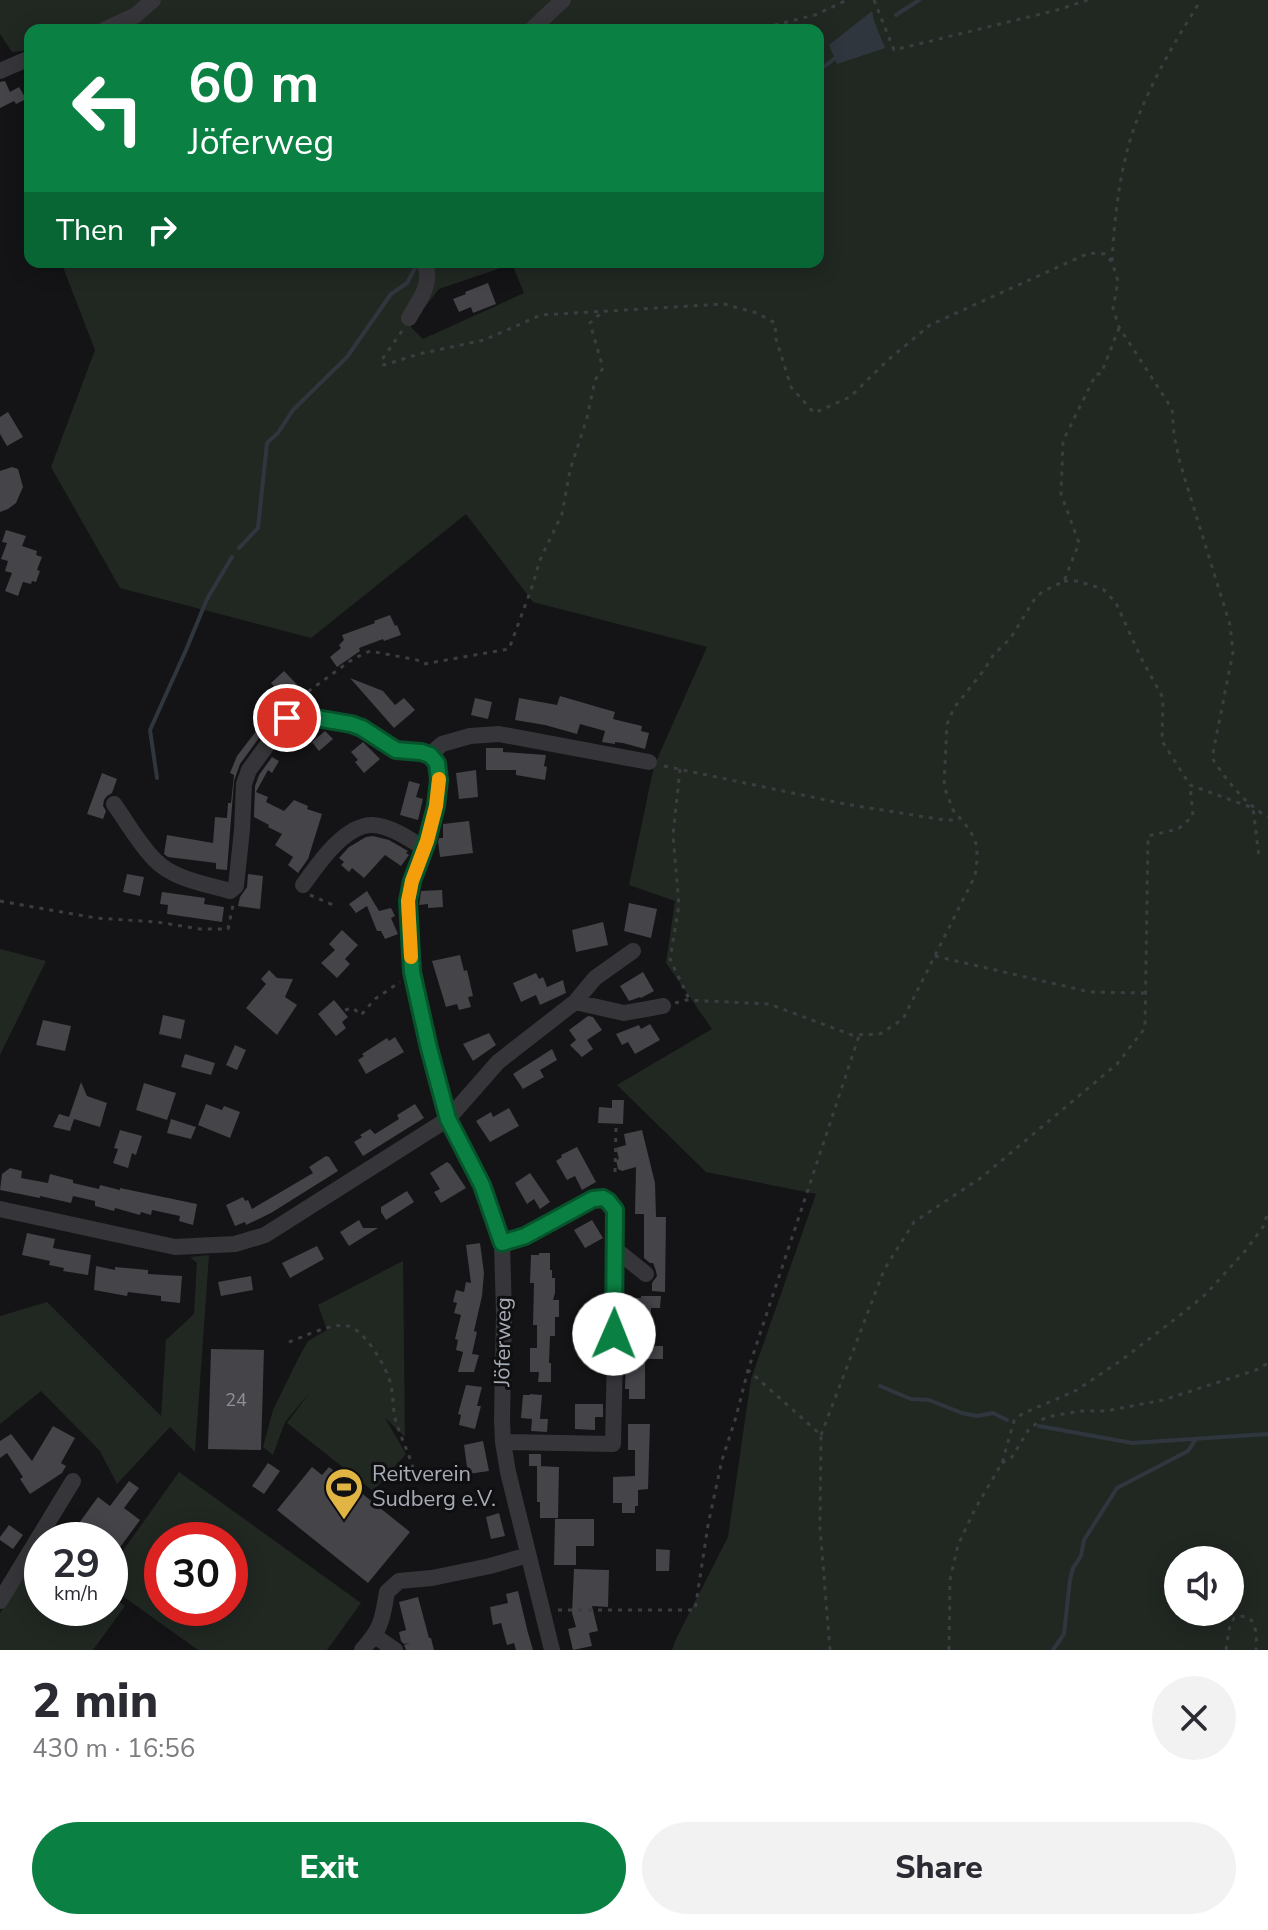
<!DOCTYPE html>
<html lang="en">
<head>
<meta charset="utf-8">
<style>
  body { margin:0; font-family:"Nunito Sans",sans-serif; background:#f2f2f3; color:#2b2b33; height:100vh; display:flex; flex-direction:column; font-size:30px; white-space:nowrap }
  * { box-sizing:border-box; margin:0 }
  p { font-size:26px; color:#7c7c81 }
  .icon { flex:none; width:44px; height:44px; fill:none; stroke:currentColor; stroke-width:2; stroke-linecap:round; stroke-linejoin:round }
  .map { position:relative; height:1650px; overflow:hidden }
  .panel { display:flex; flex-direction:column; background:#fff; flex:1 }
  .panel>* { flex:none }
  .top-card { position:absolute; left:24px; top:24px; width:800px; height:244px; border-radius:16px; box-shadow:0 4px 20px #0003; background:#0b8043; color:#fff; overflow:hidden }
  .fabs { position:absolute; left:1164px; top:1546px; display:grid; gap:16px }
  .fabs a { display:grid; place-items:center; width:80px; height:80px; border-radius:50%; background:#fff; box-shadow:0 4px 20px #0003; font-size:40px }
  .speed { position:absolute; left:24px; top:1522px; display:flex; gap:16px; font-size:40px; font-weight:700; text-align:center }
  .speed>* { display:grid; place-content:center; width:104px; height:104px; border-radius:50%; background:#fff; box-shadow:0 4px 20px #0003; line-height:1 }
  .speed small { font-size:20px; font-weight:400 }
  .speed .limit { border:12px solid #d22; background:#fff; color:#111 }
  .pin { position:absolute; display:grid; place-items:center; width:68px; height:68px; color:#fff; margin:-34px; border:4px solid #fff; border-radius:50%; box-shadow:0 2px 8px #0007 }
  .me { position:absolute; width:88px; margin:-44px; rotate:1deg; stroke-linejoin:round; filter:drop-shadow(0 0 6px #0008) }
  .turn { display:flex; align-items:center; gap:28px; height:168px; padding:0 32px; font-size:36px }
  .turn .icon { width:104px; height:104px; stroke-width:2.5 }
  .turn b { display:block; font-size:56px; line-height:68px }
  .then { display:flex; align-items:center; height:76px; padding:0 32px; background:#0003; gap:16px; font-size:30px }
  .round { display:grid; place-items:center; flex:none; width:84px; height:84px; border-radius:42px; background:#f2f2f3 }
  .overview { display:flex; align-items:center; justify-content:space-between; height:136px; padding:0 32px }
  h1 { font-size:48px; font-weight:800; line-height:60px }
  .button { display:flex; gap:16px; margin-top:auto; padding:16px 32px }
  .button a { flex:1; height:92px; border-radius:48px; background:#0b8043; color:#fff; font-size:32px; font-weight:800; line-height:92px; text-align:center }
  .button a+a { background:#f2f2f3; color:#2b2b33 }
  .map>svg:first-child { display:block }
</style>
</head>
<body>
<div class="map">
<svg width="1268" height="1650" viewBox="0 0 1268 1650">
  <rect width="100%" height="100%" fill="#141416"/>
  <path fill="#212822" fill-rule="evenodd" d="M0,0H1268V1650H672L676,1639L728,1537L751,1379L816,1194L706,1172L617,1085L712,1029L666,963L675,901L629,885L654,766L707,647L533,602L466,514L311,638L120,588L51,467L95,350L61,262H818V30H520L516,28L512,30H30V50L12,52L0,34ZM512,264L524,293L423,339L410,326L439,289ZM1178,1560H1230V1612H1178Z
    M0,949L46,961L0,1055Z
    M209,1255L195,1452L170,1427L117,1484L100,1451L41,1391L0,1424V1316L47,1302L161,1416L166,1340L194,1314L197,1263L190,1257Z
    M403,1261L405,1437L385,1418L406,1454L373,1491L287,1423L310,1392L285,1422L273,1455L263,1447L273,1410L299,1357L308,1341L327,1330L318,1305Z
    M179,1472L361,1603L327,1650H198L110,1587V1569ZM162,1540H230V1608H162Z
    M42,1543V1608H110V1595L125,1606L93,1650H0V1613Z"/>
  <path fill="#2f363d" d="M872,11L874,21L885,48L837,64L829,45Z"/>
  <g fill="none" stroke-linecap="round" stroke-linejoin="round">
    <path stroke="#2f363d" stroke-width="4" d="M896,15L919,0
      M818,64L822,68L838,56
      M239,548L258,528L267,443L278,433L293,410L347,357L391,294L407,283L415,268
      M157,778L150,730L186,650L207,599L232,557
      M880,1386L911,1399L929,1400L962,1413L977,1416L993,1413L1007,1420
      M1039,1426L1132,1443L1268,1434
      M1053,1650L1064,1634L1070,1580L1073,1568L1081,1556L1084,1540L1117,1488L1188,1451L1196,1439"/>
  </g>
  <path fill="#444449" d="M5,81L10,92L19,87L26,99L16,104L14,101L0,108V82Z
    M488,283L496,304L473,313L471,307L459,312L453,299L466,294L465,292Z
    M8,412L23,437L7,446L0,434V417Z
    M12,467L18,469L23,487L16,503L8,509L0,512V471Z
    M6,530L26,536L22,546L37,551L36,555L42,557L37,570L40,571L36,582L32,581L31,584L23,582L18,596L5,591L12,573L5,571L8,561L1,559L7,543L2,542Z
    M390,615L395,626L397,625L401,635L384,641L383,639L359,648L360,651L337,667L330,657L341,648L339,645L344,640L342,635L375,623L374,621Z
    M284,671L305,693L291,706L282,708L277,713L268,703L272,699L268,695L276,688L271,683Z
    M350,678L383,691L395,705L404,698L415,710L394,728Z
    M560,696L615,712L613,719L642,726L641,731L649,733L645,749L623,743L615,742V744L602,742L605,731L580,724L577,734L545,725L515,720L519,698L557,705Z
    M475,698L492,702L488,719L471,715Z
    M264,721L269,724L240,764L234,781L227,870L216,869V863L168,857L164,854L167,835L213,843L215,817L227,818L228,803H231L234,775L230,773L237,756Z
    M325,731L333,739L319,751L312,742Z
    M363,742L380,759L364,773L355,762L358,760L351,752Z
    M486,748H503V752L546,755L544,766L547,767L545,780L516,775V770H486Z
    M272,757L279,761L272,773L268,770L256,792L268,797L266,802L284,811L294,800L308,806L307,809L322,814L308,859L298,873L288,865L293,857L275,845L282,834L268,827L269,825L254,817L255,786L259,775Z
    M476,770L478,797L459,799L456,773Z
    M102,773L117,779L112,793L107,796L104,800L103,806L106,811L103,819L87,814Z
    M409,781L420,784L416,797L423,799L418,820L400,815Z
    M469,821L473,853L440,857L438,842L439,838H443V824Z
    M373,836L389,840L408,851L406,853L409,855L401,866L385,855L364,878L352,868L349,872L341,865L344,862L339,858L349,847L366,837Z
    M127,874L144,877L140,896L123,892Z
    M248,874L263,876L260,909L238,906L240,897L247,887Z
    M442,890L443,907L428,908V904L419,905L421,891Z
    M367,891L379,911L391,908L395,916L391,918L398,934L385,939L381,931H377L367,906L356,913L349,904Z
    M162,892L205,898L204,904L224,907L222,922L167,914L168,905L160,904Z
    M629,903L657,909L651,938L624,931Z
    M603,922L608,945L576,952L572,930Z
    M342,930L358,945L345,959L350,964L337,978L321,963L335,950L329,944Z
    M460,955L464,971L467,970L473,996L468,997L471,1007L459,1010L457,1004L446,1007L432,961Z
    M269,970L277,978L293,979L285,997L297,1005L277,1035L246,1008L266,984L261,979Z
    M643,972L654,991L641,998L640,997L629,1001L620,986Z
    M536,973L539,979L543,977L547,987L563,980L566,993L540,1005L536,995L521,1002L513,983Z
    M334,1000L348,1017L342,1022L346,1028L336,1036L318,1014Z
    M163,1015L185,1020L181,1039L159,1034Z
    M588,1016L593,1017L602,1030L587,1040L593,1049L582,1057L570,1045L576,1040L569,1030Z
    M43,1020L71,1026L65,1051L36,1045Z
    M650,1024L660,1040L635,1054L628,1042L622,1045L616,1034L639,1025L641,1029Z
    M489,1033L496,1045L473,1061L463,1044Z
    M395,1037L404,1052L366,1074L358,1060L364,1056L362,1054L387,1038L389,1041Z
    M235,1045L246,1050L237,1070L226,1065Z
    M552,1049L557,1060L540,1070L544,1077L523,1089L513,1074Z
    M185,1054L215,1063L211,1075L181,1067Z
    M81,1082L87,1096L107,1103L100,1127L74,1119L70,1131L53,1127L59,1114L69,1117Z
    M144,1083L176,1093L167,1120L136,1110Z
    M612,1100H624L623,1124L598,1123L599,1107L612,1108Z
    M206,1104L222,1110L224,1106L240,1112L230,1138L198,1125Z
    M415,1104L424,1118L363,1156L354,1142L362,1137L360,1135L370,1129L375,1134L399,1119L397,1115Z
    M509,1108L519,1126L490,1142L476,1121L491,1112L493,1117Z
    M171,1119L196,1127L191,1139L167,1133Z
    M120,1130L142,1136L136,1155L132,1153L128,1168L113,1163L118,1149L114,1148Z
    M642,1130L655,1183L656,1217H666L665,1292L652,1291V1283L657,1276L656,1271L653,1263H650L644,1258V1214H635L636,1167L622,1171L618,1169L616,1160L619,1159L616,1148L626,1145L624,1134Z
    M577,1147L596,1182L582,1190L575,1176L567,1180L556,1161L562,1157L561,1155Z
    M326,1156L329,1157L338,1171L271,1213L246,1225L245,1222L235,1226L226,1205L243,1197L245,1201L248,1200L252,1209L313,1173L309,1167Z
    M447,1162L450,1164L466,1188L441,1203L434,1192L440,1189L430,1173Z
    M10,1168L22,1171L21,1178L48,1183L50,1174L73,1180V1183L99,1189L100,1185L120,1190V1188L197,1204L193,1225L179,1221L180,1216L152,1210L151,1215L141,1212L140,1215L115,1208L114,1211L95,1206V1201L73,1196L71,1203L40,1196V1198L0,1190L2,1174Z
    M530,1173L550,1202L540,1209L534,1199L527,1204L515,1183Z
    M407,1191L414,1202L386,1220L381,1212V1207Z
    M359,1220L363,1228H378L349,1246L340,1232Z
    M592,1220L603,1238L585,1248L574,1230Z
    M27,1233L55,1239L53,1248L91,1255L88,1275L63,1271L64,1268L49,1265L50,1261L22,1255Z
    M480,1243L484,1273L482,1296L474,1331L477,1332L472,1354L479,1355L474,1372H458L463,1352L456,1350L458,1340L455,1339L461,1315L454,1313L457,1303L453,1302L456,1290L464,1292L466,1282L471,1283L466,1245Z
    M317,1246L324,1259L290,1278L282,1263Z
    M539,1253H550V1270H552V1278H555V1293L553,1300H559V1317H555V1336H550L549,1363H551V1382H538L539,1372H530V1348H537V1325H533L534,1283H530L531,1255H539Z
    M96,1266L115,1270V1267L148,1270V1274L182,1276L180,1303L161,1301V1296L128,1292L127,1296L94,1290Z
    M251,1276L253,1290L221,1296L218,1282Z
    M641,1296H661L660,1308H651V1317H645L644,1337H624L625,1298H641Z
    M641,1346H663V1359H641Z
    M211,1349L264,1350L261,1450L208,1449Z
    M626,1363H645V1399H629V1389H625Z
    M466,1385L482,1387L477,1406H481L475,1429L459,1425L461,1415L458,1414Z
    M530,1394L542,1395L540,1419H548L547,1432L531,1431L532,1419L521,1418L523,1395H530Z
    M575,1404H603V1417H595V1430L575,1429Z
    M628,1424H650L648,1489L638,1490V1506H635V1513H622V1503H613V1477L635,1476V1450H628Z
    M53,1426L75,1438L61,1463L66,1466L62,1473L30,1494L20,1479L23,1477L7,1453L0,1458V1441L11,1434L32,1461Z
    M483,1441L489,1471L468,1474L464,1445Z
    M529,1454H541V1466H538L559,1467L558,1518H540V1502H537V1466H529Z
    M268,1463L280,1471L264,1494L252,1486Z
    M312,1467L322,1475L329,1467L410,1532L368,1583L277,1510Z
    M129,1481L139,1488L124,1508L140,1520L110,1561V1540H80L71,1534L98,1497L110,1506Z
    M499,1513L505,1536L491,1539L486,1517Z
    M555,1519H594V1546H576V1565H554Z
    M9,1525L23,1535L13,1549L0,1540V1537Z
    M656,1549L670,1550L669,1571H656Z
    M574,1569L609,1570L608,1607L592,1606L598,1631L589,1633L592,1646L573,1650L568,1629L576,1627L572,1613Z
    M518,1591L528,1633L533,1650H516L514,1643L507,1645L501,1623L493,1625L490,1607L508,1603L506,1594Z
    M418,1597L429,1638H431L434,1650H406L404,1645L410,1643L404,1644L401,1641L399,1632L406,1630L399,1602Z"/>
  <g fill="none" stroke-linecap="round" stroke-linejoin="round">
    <path stroke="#3c3d41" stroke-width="3" stroke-dasharray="4 6" stroke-linecap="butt" d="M874,0L894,50L1057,10L1088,0
      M755,30L815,15L847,0
      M1112,261C1115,213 1120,161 1139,115C1155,75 1178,36 1201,0
      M402,331L381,361L384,365L419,354L484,340L541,315L724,304L757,313L775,323L776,339L791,387L814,413L850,397L888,360L930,325L1089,253L1105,254L1112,262L1118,281L1113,309L1119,327L1172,409L1174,435L1180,463L1230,625L1233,652L1212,758C1228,782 1243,802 1268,817
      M1064,581H1077L1103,589L1116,603L1141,658L1163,698L1162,741L1190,785L1253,808L1259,857
      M303,700L310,690L353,659L370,651L417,660L424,664L509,649L532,587L540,560L562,514L570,470L587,418L595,380L603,368L590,323L600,314
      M664,766L845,804L944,820H959
      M680,769L673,835L679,905L670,959L689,999
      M310,895L333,905
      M0,901L96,918L157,922L200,929H228L233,905
      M935,956L1090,992L1145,993
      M675,1003L686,1000L769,1004L852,1035L880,1034L903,1019L975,876L977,860V846L970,830L953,810L944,786L947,724L954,708L984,670L994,654L1010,639L1034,600L1042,592L1064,581L1079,543L1061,494L1063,441L1096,374H1101L1119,328
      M345,1010L353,1008L361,1015L375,999L400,982
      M615,1172L616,1126
      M289,1342C304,1337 332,1322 348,1326C366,1331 387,1368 391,1385C394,1399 392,1413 398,1428C403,1442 409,1454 413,1468
      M821,1435L884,1270L914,1222L982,1177L1117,1064L1145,1028L1148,836L1178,829L1193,816L1190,785
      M1002,1463L1012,1457L1029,1429L1046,1417L1080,1411H1106L1163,1400L1256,1370L1268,1363
      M558,1610H695L708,1525L722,1460L736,1417L748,1370
      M830,1650L820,1528L821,1435L748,1370L859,1036
      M949,1650L950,1580L958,1545L975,1509L1002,1463L1014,1421L1022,1414L1077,1390L1123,1359L1179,1316L1206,1294L1246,1250L1263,1227L1268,1212
      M1226,1650L1230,1625L1234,1618C1257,1610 1257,1634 1256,1650"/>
    <path stroke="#36363a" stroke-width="16" d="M104,30L136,15L153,0
      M531,30L563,0
      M0,71L30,58
      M409,318C419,300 434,283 424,262
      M430,755L442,744L470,736L499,734L649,762
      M114,804C127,822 139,844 155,860C173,879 206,884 230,891L236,886L242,830L244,784L249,770L287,718L304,716L351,724L362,728L396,750L421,752L430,755L437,763L439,780L436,806L427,841L412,881L408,901L412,972L429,1048L448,1119L482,1185L502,1243L504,1314L502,1420L503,1442L508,1472L552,1650
      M303,885C318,864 345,824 373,825C391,826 409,839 424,848
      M575,1002L595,978L633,951
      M0,1209L175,1247L235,1244L265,1235L448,1119L498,1062L575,1002L624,1013L663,1006
      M502,1243L525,1236L593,1199C604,1198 609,1200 615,1210L614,1334
      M615,1249L646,1274
      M503,1442L613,1444L615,1353
      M0,1601L73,1481
      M375,1636L395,1650
      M362,1650C382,1628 382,1620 387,1592L399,1581L432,1578L490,1566L528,1555"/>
  </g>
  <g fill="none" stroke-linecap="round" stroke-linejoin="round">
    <g stroke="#07532c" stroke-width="20">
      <path id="route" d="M287,718L304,716L351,724L362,728L396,750L421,752L430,755L437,763L439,780L436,806L427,841L412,881L408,901L412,972L429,1048L448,1119L482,1185L502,1243L525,1236L593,1199L603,1198L608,1201L615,1210L614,1334"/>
    </g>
    <use href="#route" stroke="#0b8043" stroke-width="14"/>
    <path stroke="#f59e0b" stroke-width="14" d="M411,957L408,901L412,881L427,841L436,806L439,779"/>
  </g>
  <defs>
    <g id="stadium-pin" transform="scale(2)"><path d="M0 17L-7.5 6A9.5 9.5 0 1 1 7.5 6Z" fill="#e0b543" stroke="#0f0f11"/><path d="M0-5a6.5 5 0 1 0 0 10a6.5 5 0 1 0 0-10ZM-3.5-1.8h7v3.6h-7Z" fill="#111"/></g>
  </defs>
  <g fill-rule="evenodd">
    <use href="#stadium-pin" x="344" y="1487"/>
  </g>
  <g text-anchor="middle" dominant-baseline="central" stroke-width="6" stroke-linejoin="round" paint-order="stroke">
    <g font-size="18" fill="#8e919a">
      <text x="236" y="1400">24</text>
    </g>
    <g font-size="22" fill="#a7abb5" stroke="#0f0f11">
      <text transform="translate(503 1342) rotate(-89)">Jöferweg</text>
    </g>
    <g font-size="22" fill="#a7abb5" stroke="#0f0f11" text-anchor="start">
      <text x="372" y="1474">Reitverein<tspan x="372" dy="25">Sudberg e.V.</tspan></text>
    </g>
  </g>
</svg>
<div class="fabs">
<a><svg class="icon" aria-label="sound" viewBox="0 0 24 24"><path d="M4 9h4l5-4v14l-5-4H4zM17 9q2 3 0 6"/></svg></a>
</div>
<div class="speed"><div>29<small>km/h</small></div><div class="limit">30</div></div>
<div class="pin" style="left:287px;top:718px;background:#d93025"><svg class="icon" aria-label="arrive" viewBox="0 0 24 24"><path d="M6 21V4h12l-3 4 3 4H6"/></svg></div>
<svg class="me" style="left:614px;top:1334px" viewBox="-20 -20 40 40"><circle r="19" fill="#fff"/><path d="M0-13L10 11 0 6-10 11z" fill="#0b8043"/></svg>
<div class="top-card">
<div class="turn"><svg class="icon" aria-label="left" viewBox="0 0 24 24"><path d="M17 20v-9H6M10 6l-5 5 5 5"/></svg><div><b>60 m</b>Jöferweg</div></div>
<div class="then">Then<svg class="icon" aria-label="right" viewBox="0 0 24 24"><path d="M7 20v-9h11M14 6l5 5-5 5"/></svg></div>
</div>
</div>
<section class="panel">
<div class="overview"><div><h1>2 min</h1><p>430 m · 16:56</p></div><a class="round"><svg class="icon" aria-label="close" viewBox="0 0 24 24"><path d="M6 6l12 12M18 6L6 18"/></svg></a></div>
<div class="button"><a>Exit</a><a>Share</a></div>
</section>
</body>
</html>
